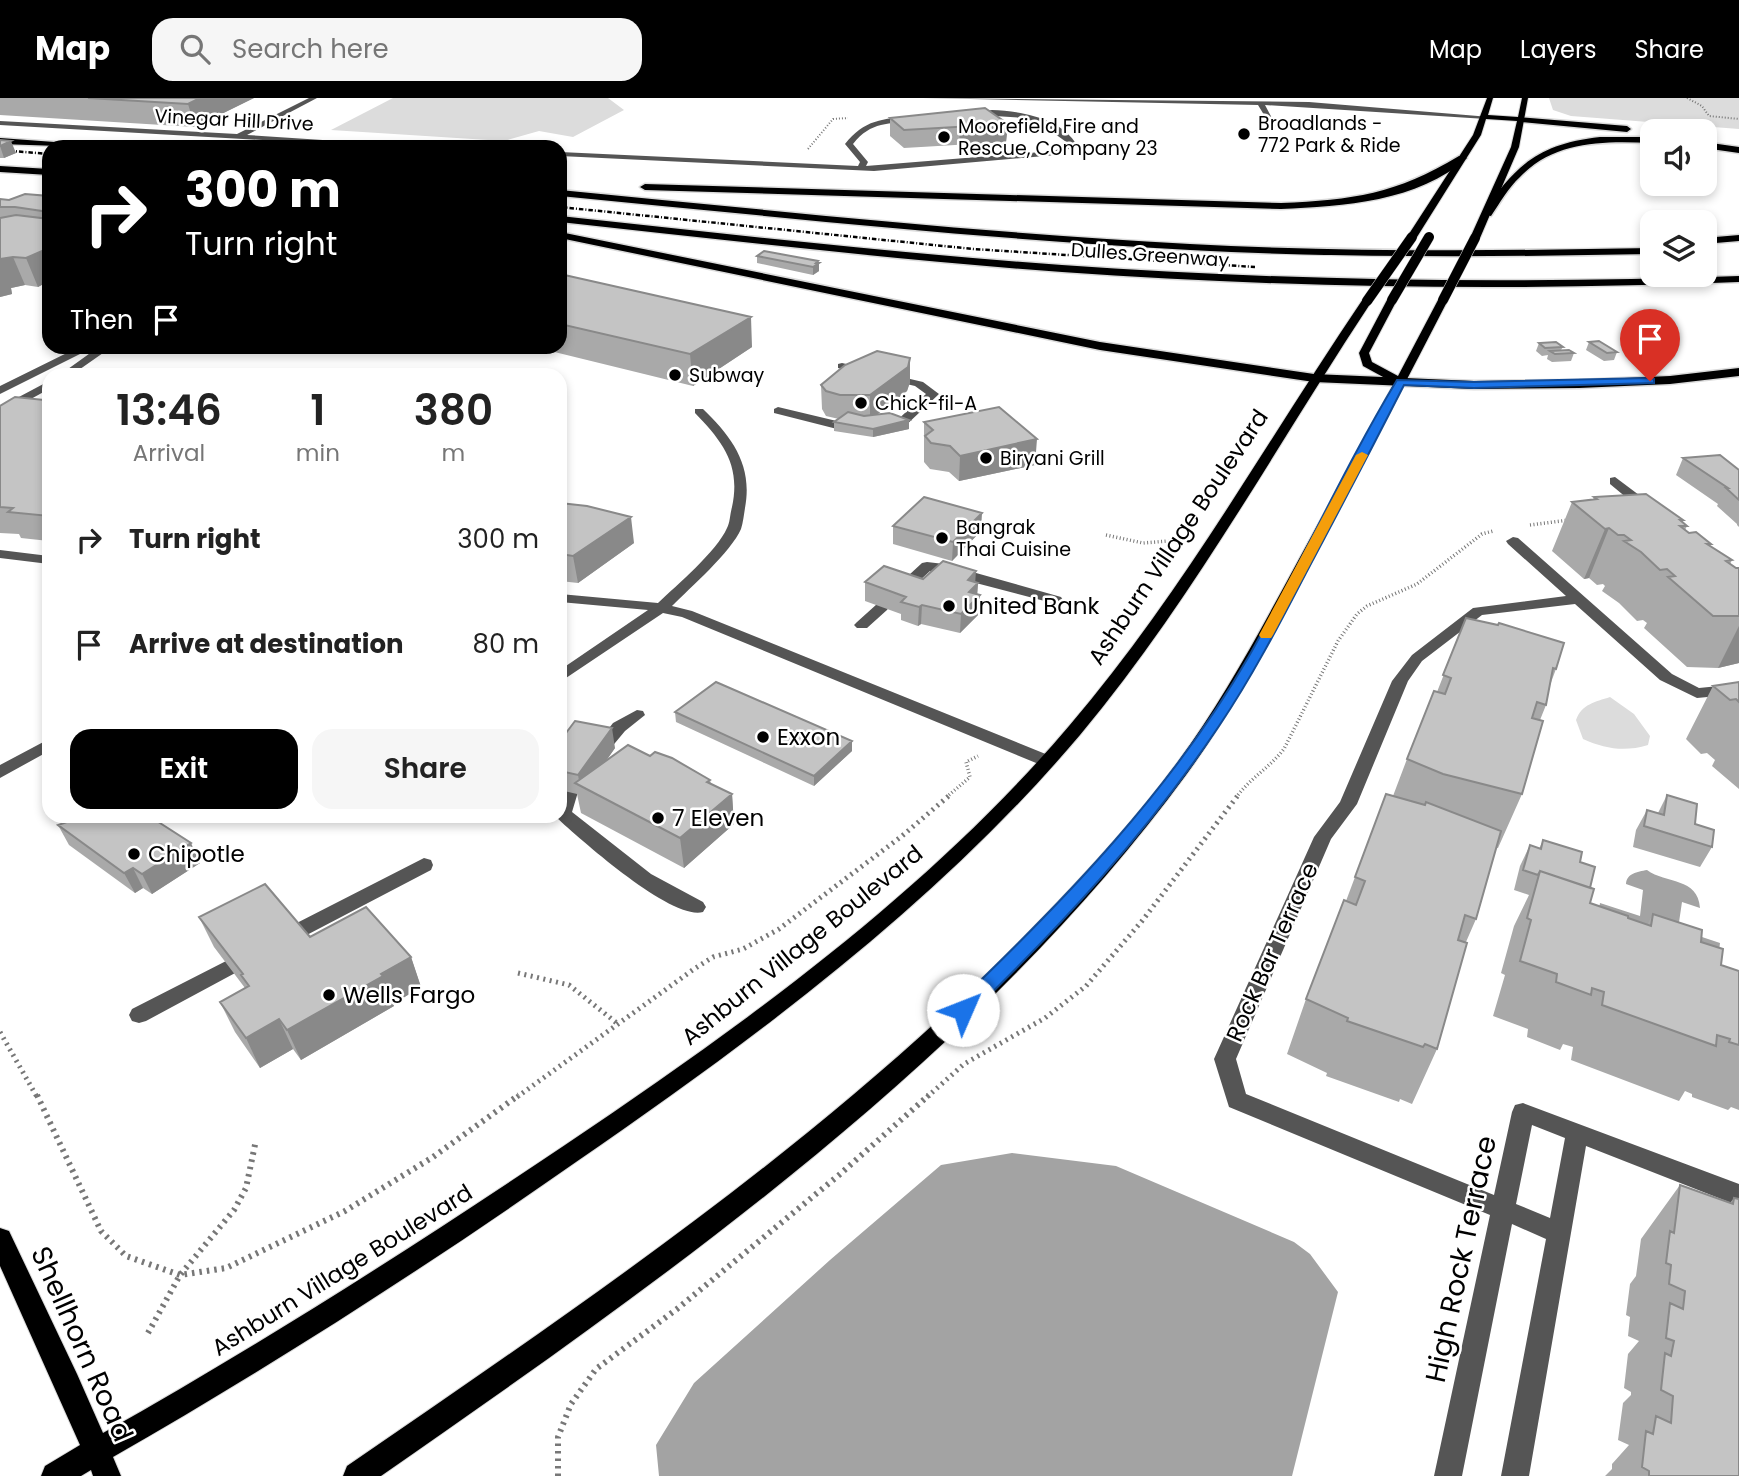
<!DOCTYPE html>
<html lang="en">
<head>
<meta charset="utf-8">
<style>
  body { margin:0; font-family:Poppins,sans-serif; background:#f6f6f6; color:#222; height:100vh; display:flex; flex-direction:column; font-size:26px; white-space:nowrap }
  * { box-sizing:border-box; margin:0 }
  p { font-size:23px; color:#767676 }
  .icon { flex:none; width:38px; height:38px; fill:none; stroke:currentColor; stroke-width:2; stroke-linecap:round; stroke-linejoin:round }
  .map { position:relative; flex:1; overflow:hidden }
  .details { position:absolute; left:42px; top:270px; width:525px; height:455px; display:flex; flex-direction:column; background:#fff; border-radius:21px; box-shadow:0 4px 10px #0003 }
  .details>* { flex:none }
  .hud { position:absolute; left:42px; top:42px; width:525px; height:214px; border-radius:21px; box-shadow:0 4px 10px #0003; background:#000; color:#fff; overflow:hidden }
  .tools { position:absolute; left:1640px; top:21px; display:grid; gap:14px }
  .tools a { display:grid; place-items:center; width:77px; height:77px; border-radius:14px; background:#fff; box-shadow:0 4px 10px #0003; font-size:35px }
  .pin { position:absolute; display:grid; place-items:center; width:60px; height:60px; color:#fff; margin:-72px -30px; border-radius:50% 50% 50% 0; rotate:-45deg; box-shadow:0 0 7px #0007 }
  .pin .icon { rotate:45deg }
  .me { position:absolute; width:77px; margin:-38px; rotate:46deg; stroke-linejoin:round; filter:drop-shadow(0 0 5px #0008) }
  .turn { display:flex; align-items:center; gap:24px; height:147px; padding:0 28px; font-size:32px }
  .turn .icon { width:91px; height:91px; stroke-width:2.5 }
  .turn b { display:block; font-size:49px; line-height:60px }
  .then { display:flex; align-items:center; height:66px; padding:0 28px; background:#0003; gap:14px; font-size:26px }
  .eta { display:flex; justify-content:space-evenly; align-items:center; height:119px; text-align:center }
  .eta b { font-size:42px; font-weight:600; line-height:49px }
  .action { display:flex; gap:14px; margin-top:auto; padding:14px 28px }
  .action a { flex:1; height:80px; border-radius:21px; background:#000; color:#fff; font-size:28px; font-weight:600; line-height:80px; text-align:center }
  .action a+a { background:#f6f6f6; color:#222 }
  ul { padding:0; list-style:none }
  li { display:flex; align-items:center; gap:21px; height:105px; padding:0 28px }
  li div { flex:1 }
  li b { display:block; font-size:26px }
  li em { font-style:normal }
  header { display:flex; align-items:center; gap:42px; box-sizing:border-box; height:98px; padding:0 35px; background:#000; color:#fff }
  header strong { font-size:33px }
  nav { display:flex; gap:38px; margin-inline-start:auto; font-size:24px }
  .search { width:490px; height:63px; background:#f6f6f6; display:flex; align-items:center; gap:18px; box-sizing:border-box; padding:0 24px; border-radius:21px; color:#767676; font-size:26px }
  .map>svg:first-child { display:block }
</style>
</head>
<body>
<header>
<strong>Map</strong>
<div class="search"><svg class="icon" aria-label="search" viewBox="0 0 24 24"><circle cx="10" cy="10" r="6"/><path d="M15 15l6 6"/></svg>Search here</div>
<nav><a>Map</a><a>Layers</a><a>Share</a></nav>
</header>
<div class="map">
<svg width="1739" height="1378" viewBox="0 0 1739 1378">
  <rect width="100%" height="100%" fill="#fff"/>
  <path fill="#dcdcdc" d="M393,0H608L624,12L573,39L539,33L504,43L331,32Z
    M1549,0H1739V31L1571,18L1553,12Z
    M1610,599L1634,616L1650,638L1648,647C1625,654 1605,651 1583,641L1576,622C1582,606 1595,604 1610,599Z"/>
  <path fill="#a3a3a3" d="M1647,772C1666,786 1698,779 1700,810L1682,804L1678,831L1720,845L1717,868L1596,828L1600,805L1640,818L1643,792L1626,786C1627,775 1637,774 1647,772Z
    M1012,1055L1116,1068L1294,1144L1310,1156L1338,1194L1292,1378H659L656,1347L694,1285L830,1162L941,1067Z"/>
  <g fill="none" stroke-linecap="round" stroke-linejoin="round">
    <g stroke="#dbdbdb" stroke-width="2">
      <path id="major" d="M1487,0H1493L1488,17L1518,19L1522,0H1528L1519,49L1480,140L1475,143L1470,140L1511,49L1517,23L1486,21L1481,37L1417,139L1409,141L1407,139L1473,37Z
        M1392,199L1397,202L1369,255L1372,264L1398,278L1438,202L1443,199L1448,202C1405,286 1361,369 1317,453C1277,530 1237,607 1186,677C978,961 667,1179 381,1378H343L347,1368C581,1207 819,1047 1019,844C1074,788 1130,729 1177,665C1224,601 1261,531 1299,461C1331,402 1363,344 1394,285L1363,268L1359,255L1387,202Z
        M1363,201L1372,203C1276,348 1192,503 1080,637C938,805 756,940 576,1064C426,1169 272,1268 113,1359L121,1378H93L91,1372L81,1378H41L45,1368L80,1347L0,1168V1130L9,1133L77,1276L103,1335C261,1246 415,1148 565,1047C745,926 928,794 1069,628C1182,496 1266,344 1363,201Z"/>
    </g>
    <g stroke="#dbdbdb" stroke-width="3">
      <path id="highway" d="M1518,19L1627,28L1631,31L1627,34L1521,24L1518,23Z
        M1600,39H1652V45C1605,43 1555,42 1520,79C1508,90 1500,105 1491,118L1482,116C1516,67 1538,46 1600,39Z
        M0,40L82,46L87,49L0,46Z
        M1704,44L1739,49V55L1704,50Z
        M1459,58L1467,60C1418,104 1343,108 1281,111L645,92L640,89L645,86L1281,105C1353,102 1396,96 1459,58Z
        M0,68L49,71V77L0,74Z
        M560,92C770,112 980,135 1190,146C1344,154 1498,153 1652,150V156C1498,159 1344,160 1190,152C980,141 770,118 560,98Z
        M560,118C727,136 895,155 1062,167C1288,183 1513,186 1739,178V184C1513,193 1288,190 1062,174C895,162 727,142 560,124Z
        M560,134L1100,244L1314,276L1474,283L1579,282L1670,278L1739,270V278L1670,286L1579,290L1474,291L1314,284L1100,252L560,140Z
        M1739,137V143L1704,146V140Z"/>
    </g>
    <path stroke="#777" stroke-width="2" stroke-dasharray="1 2" stroke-linecap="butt" d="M1687,0L1702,8L1709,18L1739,21
      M1656,22L1707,26
      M808,51L833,21L848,20"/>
    <path stroke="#777" stroke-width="3.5" stroke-dasharray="1 2.5" stroke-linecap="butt" d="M1530,427L1569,422
      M1106,437L1143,445L1169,443
      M949,697L970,679L966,664L978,658
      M1238,697C1252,679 1270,669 1284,651L1338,543L1357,516L1367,508L1417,486L1482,436L1493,433"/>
    <path stroke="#777" stroke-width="5" stroke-dasharray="2 4.5" stroke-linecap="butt" d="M518,875L569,887L618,926
      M0,934L37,999
      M517,999L694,871L713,859L743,851L779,831L902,738L951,696
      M927,999L964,966L1045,920L1086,888L1142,823L1239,696"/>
    <path stroke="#777" stroke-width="6" stroke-dasharray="2.5 5" stroke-linecap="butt" d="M37,997L101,1133L126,1158L180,1177L226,1170L345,1113L433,1059L519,997
      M148,1235L180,1177L234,1112L246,1090L256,1042
      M558,1378V1339L571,1306L596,1271L677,1211L839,1077L929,997"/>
    <path fill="#555" fill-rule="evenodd" d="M309,0H317L247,37L429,49H384L0,27V23L237,36Z
      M923,0L1309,4L1490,19L1486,21L1265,7L1276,28L1272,30L1258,7Z
      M992,12C1021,13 1061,20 1077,47L1056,57L874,73L560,58V54L858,68L860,64L845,46C864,22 883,20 912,19L915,23C889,26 871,23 853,46L868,64L866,68L1054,53L1069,46L1044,28L1024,20L964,16Z
      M551,44L555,46L552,49H543Z
      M81,248H96L0,296V288Z
      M100,248H113L73,276H61Z
      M842,265L923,284L939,296L903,330H895V324L926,296L915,288L838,270V266Z
      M49,283V291L0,318V309Z
      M778,309L845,325L847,328L841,332L774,315V311Z
      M695,311H703C732,339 753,367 745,410C744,416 743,425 741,431C731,454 690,490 672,508L692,513L1053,659L1056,663L1053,667H1041L682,519L663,515L560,584V572L648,512L560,504V496L658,505C677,487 717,453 727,430C730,425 730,416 732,409C741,367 723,344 695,315Z
      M1615,379L1655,409V415H1645L1610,386V380Z
      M1513,439L1518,440L1672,576L1699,590L1739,586V596L1697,600L1660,582L1575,506L1482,517L1422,563L1408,583L1357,706L1331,741L1236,961L1246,996L1494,1097L1512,1014L1515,1007L1523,1005L1739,1086V1108L1586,1048L1529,1378H1501L1546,1141L1512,1126L1462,1378H1434L1490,1117L1229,1009L1214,961L1314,739L1340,704L1392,583L1412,557L1473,510L1566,498L1508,446L1506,443ZM1532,1027L1565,1040L1550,1120L1516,1106Z
      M0,452L49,458V466L0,460Z
      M927,464L944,466L1061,499L1063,502L1056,506L930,473L906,495H896L894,492L896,489L922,465Z
      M882,505L889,509L887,512L867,530H857L854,527L857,524L877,506Z
      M637,612L643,613L645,617L625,633L610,651H598L596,647L613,625Z
      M49,641V653L0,680V667Z
      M569,688L578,694L572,714L651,776L703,804L706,809L703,814C672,823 581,742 557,720L555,718H560V694L563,690Z
      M424,760L431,762L433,767L431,772L301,840L294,842L287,840L284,835L287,830Z
      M230,861L237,864L240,869L237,874L146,923L139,925L132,923L129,917L132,911Z"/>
    <use href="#major" fill="#000" fill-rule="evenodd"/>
    <use href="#highway" fill="#000" fill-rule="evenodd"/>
    <path stroke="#000" stroke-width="2.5" stroke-dasharray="4.5 2 1 2" stroke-linecap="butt" d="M0,52L49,56
      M560,109L973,151L1255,169"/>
    <g stroke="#dbdbdb" stroke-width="11" stroke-linecap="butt">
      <path id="major-bridge" d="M1392,202L1429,139
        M1443,202L1475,140
        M1367,203L1412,139"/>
    </g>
    <use href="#major-bridge" stroke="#000" stroke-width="10"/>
  </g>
  <path fill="#a9a9a9" d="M0,0H254L195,29L0,17Z
    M890,20L1008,26L1006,44L904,50L890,38Z
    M0,42L16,55L4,60H0Z
    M49,98V183L38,189L25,187L11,190L12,196L0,199V101L9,102Z
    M757,158L819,165V173L813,177L757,165Z
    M560,176L752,249L693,288L530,248H560Z
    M1589,244L1617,254L1614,262L1604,263L1586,252Z
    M1539,245L1563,249L1561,252L1574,255L1571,263L1552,264L1547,261L1548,257L1542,258L1536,253Z
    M910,284L907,293L878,316L909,331L873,339L834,333V324L839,321L826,318L822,311L821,287Z
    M49,298V443L21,440L19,436L0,435V308L44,302Z
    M924,324L1035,367L959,383L949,374L930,371L924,364Z
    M1683,360L1739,372V429L1737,427V426L1717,408L1718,406L1676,377Z
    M1594,399L1683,422L1682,424L1687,428L1685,432L1711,446L1710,448L1732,462L1730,466L1736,470H1739V565L1718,570L1687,569L1644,530L1647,525L1643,522L1637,523L1619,505L1602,493L1605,488L1603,486L1597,487L1589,480L1584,481L1552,453L1572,404L1593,401Z
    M560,405L634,445L578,485L560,483Z
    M893,428L981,433L952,463L893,446Z
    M923,481L978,485L977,496L979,516L960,535L921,526L918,528L901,522V516L865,503V484Z
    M1466,520L1556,571L1550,587L1546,607L1540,622L1522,696L1498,750H1496L1476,821L1466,844L1437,951L1412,1006L1400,1001L1399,1004L1326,978L1327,975L1287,956L1306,901L1346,803L1355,779L1393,698L1407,661L1437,594Z
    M1739,584V691L1712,668L1715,662L1707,655L1701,656L1686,641L1713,588Z
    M675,614L852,643V653L814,688L676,624Z
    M560,643L615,650L606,663L650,658L710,682L711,686L732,696L734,726L684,770L581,715L577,696L560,692Z
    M1667,697L1695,726L1712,749L1700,769L1633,749L1636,732L1647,712L1658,715Z
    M58,727L200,765L152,796L143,790L135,795L69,747Z
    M1543,742L1580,764L1590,790V805L1647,827L1653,816L1701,844L1721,867L1739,873V1012L1731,1009L1728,1012L1692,999V996L1685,993L1679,1003L1571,962L1573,949L1563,946L1560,952L1527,939L1528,931L1493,918L1505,877L1501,875L1514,828L1529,797L1514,792L1520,768L1530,747L1539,751Z
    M199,819L310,839L411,859L421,889L393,906L394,908L301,962L293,951L260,970L235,934L220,904L245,890L214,849Z
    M1680,1087L1730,1105L1734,1100L1739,1378H1605L1612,1371V1366L1629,1347L1618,1342L1623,1305L1631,1297V1294L1624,1290L1628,1256L1639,1243L1628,1238L1630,1219L1626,1217L1630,1186L1636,1178L1641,1141Z"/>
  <path fill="#898989" d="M200,0H254L195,29L188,6Z
    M1008,26L1006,44L959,47L960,29Z
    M11,43L16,55L4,60L0,48Z
    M49,150V183L38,189L26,160Z
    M13,159L25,187L11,190L12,196L0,199V161Z
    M818,163V166L819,165V173L813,177V169L816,165Z
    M751,219L752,249L693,288L690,256Z
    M910,260V284L907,293L870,322V297Z
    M909,322V331L873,339V331Z
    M1037,341L1035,367L959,383L960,358Z
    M982,415L981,433L952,463L953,444Z
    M631,419L634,445L578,485L573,458Z
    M1609,430L1589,480L1584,481L1605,431Z
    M976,473L975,487L978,485L977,500L980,497L979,516L960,535L961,516L968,482Z
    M922,507L921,526L918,528L919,509Z
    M1739,528V565L1718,570Z
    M612,630L615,650L586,691L580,688L578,677Z
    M852,643V653L814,688V678Z
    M732,696L734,726L684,770L680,740Z
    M191,745L200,765L152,796L142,776Z
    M133,770L143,790L135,795L124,775Z
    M411,859L421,889L393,906L394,908L301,962L287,932Z
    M279,921L293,951L260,970L246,940Z"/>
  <path fill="#c4c4c4" stroke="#898989" stroke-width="2" d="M88,0H200L188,6Z
    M985,10L1008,26L904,32L890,20Z
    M0,42L11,43L0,48Z
    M25,96L49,98V114L15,109H0V101L9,102Z
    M16,117L49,121V125L47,126L49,127V150L26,160L13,159L0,161V120Z
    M764,153L818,163L816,165H819L813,169L757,158Z
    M560,176L751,219L690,256L560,226Z
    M1599,243L1617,254L1607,255L1589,244Z
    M1556,244L1563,249L1545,250L1539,245Z
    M1569,252L1574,255L1555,256L1550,253Z
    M877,253L910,260L908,269L870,297H840L826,293L821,287L845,267Z
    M49,298V418L8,414L13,410L0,409V308L15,299L44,302Z
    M999,309L1037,341L960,358L950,348L931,345L925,338L933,332L924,324Z
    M848,314L864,318L890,315L909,322L873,331L834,324Z
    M1720,357L1739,372V402L1726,390H1728L1683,360Z
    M1646,396L1683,422H1680L1687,428H1680L1689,435L1696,434L1711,446H1707L1732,462L1726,463L1736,470H1739V518H1713L1668,479L1675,478L1667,471L1660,472L1641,454L1624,443L1631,442L1624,437H1618L1609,430L1605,431L1572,404L1597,401L1594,399Z
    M924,399L982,415L953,444L893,428Z
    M560,405L587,408L631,419L573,458L560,456Z
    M943,463L976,473L968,482L978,485L969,494L980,497L961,516L922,507L919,509L901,504L906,499L865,484L884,468L923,481Z
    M1466,520L1498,527L1499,525L1564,545L1556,571L1553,570L1546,607L1537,604L1532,620L1543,623L1522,696L1443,676L1407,661L1434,593L1445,596L1451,580L1443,577Z
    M716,584L852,643L814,678L675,614Z
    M1739,584V604L1736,601L1730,602L1713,588Z
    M575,623L612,630L578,677L560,673V643Z
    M628,647L650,658L655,654L672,660L710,682L707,684L732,696L680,740L575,685Z
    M1386,696L1425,707L1426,704L1501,733L1476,821L1465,817L1458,842L1467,845L1437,951L1425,946L1423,949L1347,923L1348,920L1306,901L1344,802L1356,807L1365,783L1355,779Z
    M1667,697L1697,706L1695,726L1714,732L1712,749L1644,728L1647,712L1664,717Z
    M84,718H149L191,745L142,776L133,770L124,775L58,727Z
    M1543,742L1582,754L1580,764L1595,769L1590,790L1540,773L1538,777L1523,772L1530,747L1541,751Z
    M1540,773L1594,791L1590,805L1628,818V820L1651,828L1653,816L1702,832L1701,844L1723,851L1721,867L1739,873V947L1729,944L1730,941L1717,937L1716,948L1602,907L1604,894L1592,890L1591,897L1556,884L1557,876L1520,863L1531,822L1527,820Z
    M265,786L310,839L366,809L411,859L381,876L383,878L287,932L279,921L246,940L220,904L249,888L241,877L243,876L199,819Z
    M1680,1087L1733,1106L1734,1100L1739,1101V1378H1649V1373L1642,1369L1646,1333L1653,1336L1656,1318L1671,1325L1673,1298L1661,1292L1665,1255L1671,1258L1674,1243L1666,1240L1670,1205L1683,1211L1685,1193L1669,1186L1671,1167L1666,1165L1670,1133L1674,1135Z"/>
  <path fill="#1a73e8" stroke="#114b97" stroke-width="2" d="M1650,280L1654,281V285L1474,290L1404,287C1372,350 1339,413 1306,475C1279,527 1252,579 1219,628C1148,734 1061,828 969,917L963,919L956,917L953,912L956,906C1065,802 1173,690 1249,558C1301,467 1343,371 1397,282L1474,284Z"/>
  <path fill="#f59e0b" d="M1362,354L1368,357L1273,537L1271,540H1261L1259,537L1356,357Z"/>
  <g fill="#000" stroke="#fff" stroke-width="2.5">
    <circle cx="1244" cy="36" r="7"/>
    <circle cx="944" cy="39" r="7"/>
    <circle cx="675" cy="277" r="7"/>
    <circle cx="861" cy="305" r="7"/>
    <circle cx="986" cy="360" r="7"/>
    <circle cx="942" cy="440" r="7"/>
    <circle cx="949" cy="508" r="7"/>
    <circle cx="763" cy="639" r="7"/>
    <circle cx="658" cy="720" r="7"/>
    <circle cx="134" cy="756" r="7"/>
    <circle cx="329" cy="897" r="7"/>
  </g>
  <g text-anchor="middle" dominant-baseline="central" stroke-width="5" stroke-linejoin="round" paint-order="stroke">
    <g font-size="19" fill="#000" stroke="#fff">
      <text transform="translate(234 22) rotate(3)">Vinegar Hill Drive</text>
      <text transform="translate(1150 157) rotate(4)">Dulles Greenway</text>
    </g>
    <g font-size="19" fill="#000" stroke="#fff" text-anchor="start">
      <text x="1258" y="25">Broadlands -<tspan x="1258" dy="22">772 Park &amp; Ride</tspan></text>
      <text x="958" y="28">Moorefield Fire and<tspan x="958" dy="22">Rescue, Company 23</tspan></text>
      <text x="689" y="277">Subway</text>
      <text x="875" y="305">Chick-fil-A</text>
      <text x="1000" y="360">Biryani Grill</text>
      <text x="956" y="429">Bangrak<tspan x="956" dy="22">Thai Cuisine</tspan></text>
    </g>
    <g font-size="23" fill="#000" stroke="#fff">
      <text transform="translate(1178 439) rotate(-56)">Ashburn Village Boulevard</text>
      <text transform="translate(802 847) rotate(-39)">Ashburn Village Boulevard</text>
      <text transform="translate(1272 854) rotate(-66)">Rock Bar Terrace</text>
      <text transform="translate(342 1172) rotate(-32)">Ashburn Village Boulevard</text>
    </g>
    <g font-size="23" fill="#000" stroke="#fff" text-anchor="start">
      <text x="963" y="508">United Bank</text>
      <text x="777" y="639">Exxon</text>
      <text x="672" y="720">7 Eleven</text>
      <text x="148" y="756">Chipotle</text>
      <text x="343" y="897">Wells Fargo</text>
    </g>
    <g font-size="28" fill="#000" stroke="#fff">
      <text transform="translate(1461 1161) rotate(-78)">High Rock Terrace</text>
      <text transform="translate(82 1246) rotate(66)">Shellhorn Road</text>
    </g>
  </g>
</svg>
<div class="tools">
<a><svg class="icon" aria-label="sound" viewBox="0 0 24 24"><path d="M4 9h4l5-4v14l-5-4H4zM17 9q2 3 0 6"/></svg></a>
<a><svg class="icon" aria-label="layers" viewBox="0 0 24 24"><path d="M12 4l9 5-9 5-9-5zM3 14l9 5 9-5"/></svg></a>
</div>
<div class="pin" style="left:1650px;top:283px;background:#d93025"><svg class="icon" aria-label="arrive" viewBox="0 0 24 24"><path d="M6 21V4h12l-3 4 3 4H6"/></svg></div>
<svg class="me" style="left:963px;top:912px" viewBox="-20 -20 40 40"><circle r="19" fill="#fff"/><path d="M0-13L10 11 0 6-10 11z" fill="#1a73e8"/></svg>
<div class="hud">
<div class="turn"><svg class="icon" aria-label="right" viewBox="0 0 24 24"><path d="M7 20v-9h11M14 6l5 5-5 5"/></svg><div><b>300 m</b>Turn right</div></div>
<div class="then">Then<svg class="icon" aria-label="arrive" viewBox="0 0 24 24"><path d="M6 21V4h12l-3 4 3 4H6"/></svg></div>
</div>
<section class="details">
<div class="eta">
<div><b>13:46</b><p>Arrival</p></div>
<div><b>1</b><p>min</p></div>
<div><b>380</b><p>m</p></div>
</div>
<ul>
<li><svg class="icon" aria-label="right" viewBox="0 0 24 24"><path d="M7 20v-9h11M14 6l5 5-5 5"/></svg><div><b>Turn right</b></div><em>300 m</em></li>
<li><svg class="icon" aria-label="arrive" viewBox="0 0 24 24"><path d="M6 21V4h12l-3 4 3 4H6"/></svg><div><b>Arrive at destination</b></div><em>80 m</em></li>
</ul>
<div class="action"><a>Exit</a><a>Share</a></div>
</section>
</div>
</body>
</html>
